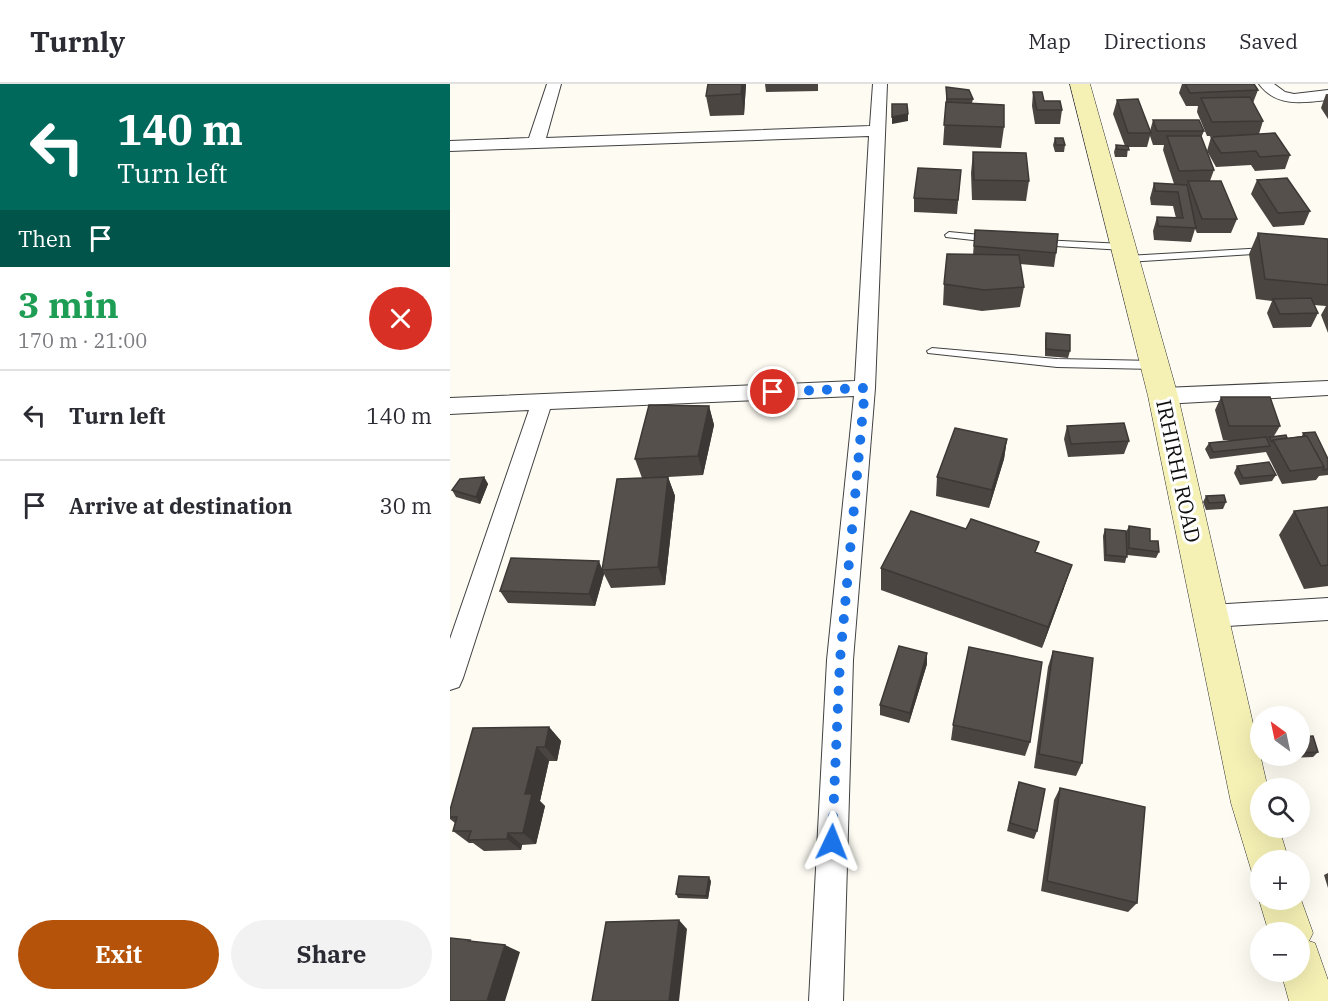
<!DOCTYPE html>
<html lang="en">
<head>
<meta charset="utf-8">
<style>
  body { margin:0; font-family:"IBM Plex Serif",serif; background:#f2f2f3; color:#2b2b33; height:100vh; display:flex; flex-direction:column; font-size:22px; white-space:nowrap }
  * { box-sizing:border-box; margin:0 }
  p { font-size:20px; color:#7c7c81 }
  .icon { flex:none; width:33px; height:33px; fill:none; stroke:currentColor; stroke-width:2; stroke-linecap:round; stroke-linejoin:round }
  .map { position:relative; flex:1; overflow:hidden }
  .details { display:flex; flex-direction:column; background:#fff; width:450px }
  .details>* { flex:none }
  .banner { background:#00695c; color:#fff; overflow:hidden }
  .needle { width:39px; rotate:327deg }
  .buttons { position:absolute; left:800px; top:622px; display:grid; gap:12px }
  .buttons a { display:grid; place-items:center; width:60px; height:60px; border-radius:50%; background:#fff; box-shadow:0 6px 24px #0002; font-size:30px }
  .pin { position:absolute; display:grid; place-items:center; width:51px; height:51px; color:#fff; margin:-26px; border:3px solid #fff; border-radius:50%; box-shadow:0 2px 6px #0007 }
  .me { position:absolute; width:66px; margin:-33px; rotate:2deg; stroke-linejoin:round; filter:drop-shadow(0 0 4px #0008) }
  .turn { display:flex; align-items:center; gap:21px; height:126px; padding:0 18px; font-size:27px }
  .turn .icon { width:78px; height:78px; stroke-width:2.5 }
  .turn b { display:block; font-size:42px; line-height:51px }
  .then { display:flex; align-items:center; height:57px; padding:0 18px; background:#0003; gap:12px; font-size:22px }
  .round { display:grid; place-items:center; flex:none; width:63px; height:63px; border-radius:32px; background:#f2f2f3 }
  .summary { display:flex; align-items:center; justify-content:space-between; height:102px; padding:0 18px }
  h1 { font-size:36px; font-weight:800; line-height:45px; color:#1e9e55 }
  .cta { display:flex; gap:12px; margin-top:auto; padding:12px 18px }
  .cta a { flex:1; height:69px; border-radius:36px; background:#b45309; color:#fff; font-size:24px; font-weight:800; line-height:69px; text-align:center }
  .cta a+a { background:#f2f2f3; color:#2b2b33 }
  ul { padding:0; list-style:none }
  li { display:flex; align-items:center; gap:18px; height:90px; padding:0 18px; border-top:2px solid #e1e1e2 }
  li div { flex:1 }
  li b { display:block; font-size:22px }
  li em { font-style:normal }
  header { display:flex; align-items:center; gap:36px; box-sizing:border-box; height:84px; padding:0 30px; background:#fff; border-bottom:2px solid #e1e1e2 }
  header strong { font-size:28px }
  nav { display:flex; gap:33px; margin-inline-start:auto; font-size:21px }
  main { display:flex; flex:1; min-height:0 }
  .map>svg:first-child { display:block }
</style>
</head>
<body>
<header>
<strong>Turnly</strong>
<nav><a>Map</a><a>Directions</a><a>Saved</a></nav>
</header>
<main>
<section class="details">
<div class="banner">
<div class="turn"><svg class="icon" aria-label="left" viewBox="0 0 24 24"><path d="M17 20v-9H6M10 6l-5 5 5 5"/></svg><div><b>140 m</b>Turn left</div></div>
<div class="then">Then<svg class="icon" aria-label="arrive" viewBox="0 0 24 24"><path d="M6 21V4h12l-3 4 3 4H6"/></svg></div>
</div>
<div class="summary"><div><h1>3 min</h1><p>170 m · 21:00</p></div><a class="round" style="background:#d93025;color:#fff"><svg class="icon" aria-label="close" viewBox="0 0 24 24"><path d="M6 6l12 12M18 6L6 18"/></svg></a></div>
<ul>
<li><svg class="icon" aria-label="left" viewBox="0 0 24 24"><path d="M17 20v-9H6M10 6l-5 5 5 5"/></svg><div><b>Turn left</b></div><em>140 m</em></li>
<li><svg class="icon" aria-label="arrive" viewBox="0 0 24 24"><path d="M6 21V4h12l-3 4 3 4H6"/></svg><div><b>Arrive at destination</b></div><em>30 m</em></li>
</ul>
<div class="cta"><a>Exit</a><a>Share</a></div>
</section>
<div class="map">
<svg width="878" height="917" viewBox="0 0 878 917">
  <rect width="100%" height="100%" fill="#fdfbf2"/>
  <g fill="none" stroke-linecap="round" stroke-linejoin="round">
    <g stroke="#414141" stroke-width="2">
      <path id="lane" d="M499,148L541,152L546,155L541,158L496,153L495,151Z
        M591,156L674,160L679,163L674,166L588,161V157Z
        M816,164L821,167L819,169L677,178L672,175L677,172Z
        M482,264L607,275L705,277L710,281L705,285L607,283L478,269L477,267Z"/>
    </g>
    <g stroke="#414141" stroke-width="2">
      <path id="street" d="M97,0H111L96,54L420,42L423,0H437L425,304L403,576L393,917H359L377,576L404,312L100,325L13,594L9,603L0,606V555L79,326L0,330V314L405,297L419,52L0,67V57L79,54Z
        M809,0H824L835,8L844,10L878,6V16C852,19 826,23 809,0Z
        M878,297V311L713,320L706,317L702,312L706,307L713,304Z
        M878,514V536L761,543L752,540L748,532L752,524L761,521Z"/>
    </g>
    <g stroke="#303030" stroke-width="1">
      <path id="secondary" d="M620,0H640L728,312L818,705H810V744H829L839,777H810V795L803,792L781,719L698,312Z
        M849,810L863,849L859,857L865,859L878,896V917H839L831,888H849V849H819L809,816L810,813V816H849Z"/>
    </g>
    <use href="#lane" fill="#fff" fill-rule="evenodd"/>
    <use href="#street" fill="#fff" fill-rule="evenodd"/>
    <use href="#secondary" fill="#f5f1b5" fill-rule="evenodd"/>
  </g>
  <path fill="#4a4541" d="M258,0H296L294,31L260,32L256,12Z
    M315,0H368V7L316,8Z
    M726,0H804L808,6L803,19L813,37L809,50L840,71L835,85L805,87L801,81L766,83L757,67L761,53L782,52H757L747,28L748,22H736L729,9L732,0Z
    M496,3L523,15L522,19L554,43L551,64L493,61L496,18Z
    M583,8L594,17L612,26L610,40H585L582,22Z
    M876,10H878V35L871,24Z
    M667,16L700,47L703,36L754,47L751,54L764,86L760,97L787,135L781,149H747L745,145L741,158L704,156L703,147L707,133L726,134L723,122L701,121L700,114L704,99L724,100L713,66L714,61H703L700,52L697,63H678L677,73H665L664,68L666,61L675,62L663,30Z
    M605,54L615,61L614,68H605L603,61Z
    M523,68L579,97L576,117L522,116L521,89Z
    M511,86L507,130L464,128V114Z
    M807,96L860,127L854,141L823,143L801,110Z
    M525,146L606,169L604,183L570,180L574,203L570,223L532,227L493,221L494,200L523,171Z
    M808,149L878,155V249L871,231L876,222L864,221L868,229L861,243L823,244L817,229L822,217L806,215L799,170Z
    M596,249L620,267L618,274L595,272V256Z
    M771,313L830,342L824,352L837,354L852,352L853,349L878,375V391L869,392L866,396L832,400L816,368L760,375L755,365L759,359L787,356H773L765,326Z
    M259,322L264,341L253,391L218,393L225,412L215,501L161,504L154,490L145,522L58,519L50,507L153,485L192,394L185,375Z
    M617,342L679,357L674,370L618,373L614,355Z
    M557,355L554,375L539,424L486,412L487,393Z
    M787,382L826,391L822,397L790,401L784,389Z
    M34,393L38,400L30,420L6,413L2,406Z
    M756,412L776,418L773,425L756,426L753,418Z
    M878,423V502L854,505L829,451L844,427Z
    M679,442L700,457L709,468L706,474L677,471L675,479L654,477L653,452L655,445L676,458V448Z
    M586,469L614,504L592,564L431,506V484Z
    M603,567L632,679L626,692L584,684L598,583Z
    M477,569V580L459,639L430,631V621Z
    M503,641L580,658L575,672L501,656Z
    M99,643L111,657L107,677H99L90,717L95,722L86,760L72,761L71,766L34,767L23,759H19L3,747L5,739L0,735V726Z
    M849,653L868,668L863,673L839,674L838,672H849Z
    M569,698L587,747L584,755L557,747L566,707Z
    M610,704L687,819L678,828L591,807L604,716Z
    M878,789V804L874,791Z
    M261,797L258,815L228,814L226,810Z"/>
  <path fill="#3c3835" d="M292,0H296L294,31L291,10Z
    M458,30V37L442,40V33Z
    M259,322L264,341L253,391L248,372Z
    M557,355L554,375L539,424L542,406Z
    M34,393L38,400L30,420L26,413Z
    M218,393L225,412L215,501L208,483Z
    M149,477L154,490L145,522L139,510Z
    M622,481L614,504L592,564L598,543Z
    M477,569V580L459,639L460,629Z
    M99,643L111,657L107,677L95,663Z
    M87,663L99,677L90,717L95,722L86,760L73,749L75,710Z
    M58,749L72,761L71,766L57,755Z
    M259,793L261,797L258,815L256,812Z
    M229,836L237,845L229,917H219Z
    M55,861L70,868L55,917H37Z"/>
  <path fill="#56504c" stroke="#3c3835" stroke-width="1.5" d="M258,0H292L291,10L256,12Z
    M735,0H804L808,6L740,9Z
    M496,3L519,6L523,15H497Z
    M583,8H592L594,17H610L612,26H587Z
    M800,13L813,37L762,38L751,14Z
    M688,15L701,49H678L667,16Z
    M496,18L554,21V43L494,41Z
    M442,20H457L458,30L442,33Z
    M703,36H749L754,47H707Z
    M825,49L840,71L810,73L806,67L771,69L761,53Z
    M717,52H751L764,86L729,87Z
    M605,54H613L615,61H606Z
    M666,61L678,62L679,66L667,65Z
    M523,68L576,69L579,97L524,96Z
    M468,84L511,86L508,116L464,114Z
    M837,94L860,127L828,129L807,96Z
    M738,97H771L787,135H752Z
    M704,99L737,101L746,144L708,142L707,133L733,134L728,108L705,107Z
    M525,146L608,150L606,169L524,162Z
    M808,149L878,155V201L815,195Z
    M497,170L569,171L574,203L534,206L494,200Z
    M861,214L868,229L830,230L823,215Z
    M596,249L620,251V267L596,265Z
    M771,313H820L830,342H779Z
    M199,321L259,322L248,372L185,375Z
    M674,339L679,357L621,360L617,342Z
    M505,344L557,355L542,406L487,393Z
    M865,348L878,375V385L873,386L874,383L857,352H855L853,349Z
    M836,351L837,354L823,356L822,358L819,353Z
    M857,352L874,383L840,387L823,356Z
    M816,353L820,362L763,368L759,359Z
    M819,378L826,391L793,394L787,382Z
    M34,393L26,413L2,406L10,395Z
    M218,393L208,483L152,486L167,395Z
    M774,411L776,418L759,419L756,412Z
    M878,423V481L871,482L844,427Z
    M461,427L516,445L521,435L589,458L585,468L622,481L598,543L431,484Z
    M679,442L700,445V457H708L709,468L679,464Z
    M655,445L676,447L677,473L656,471Z
    M61,474L149,477L139,510L50,507Z
    M449,562L477,569L460,629L430,621Z
    M519,563L592,578L580,658L503,641Z
    M603,567L643,574L632,679L589,670Z
    M99,643L95,663H87L75,710H82L73,749H58L57,755L18,756L21,747H3L7,733H0V726L23,644Z
    M863,652L868,668L849,669V653Z
    M569,698L595,705L587,747L560,739Z
    M610,704L695,723L687,819L597,797Z
    M229,792L259,793L256,812L226,810Z
    M229,836L219,917H142L156,838Z
    M0,854L20,856L19,857L55,861L37,917H0Z"/>
  <g fill="none" stroke-linecap="round" stroke-linejoin="round">
    <path stroke="#1a73e8" stroke-width="10" stroke-dasharray="0 18" d="M323,308L415,304L390,576L382,758"/>
  </g>
  <g text-anchor="middle" dominant-baseline="central" stroke-width="6" stroke-linejoin="round" paint-order="stroke">
    <g font-size="21" fill="#0e0e0e" stroke="#fff">
      <text transform="translate(729 387) rotate(78)">IRHIRHI ROAD</text>
    </g>
  </g>
</svg>
<div class="buttons">
<a><svg class="needle" viewBox="-14 -14 28 28"><path d="M0-13l5 13h-10z" fill="#e53935"/><path d="M0 13l5-13h-10z" fill="#7c7c81"/></svg></a>
<a><svg class="icon" aria-label="search" viewBox="0 0 24 24"><circle cx="10" cy="10" r="6"/><path d="M15 15l6 6"/></svg></a>
<a>+</a>
<a>−</a>
</div>
<div class="pin" style="left:323px;top:308px;background:#d93025"><svg class="icon" aria-label="arrive" viewBox="0 0 24 24"><path d="M6 21V4h12l-3 4 3 4H6"/></svg></div>
<svg class="me" style="left:382px;top:758px" viewBox="-20 -20 40 40"><path d="M0-17L14 15 0 8-14 15z" fill="#1a73e8" stroke="#fff" stroke-width="4"/></svg>
</div>
</main>
</body>
</html>
